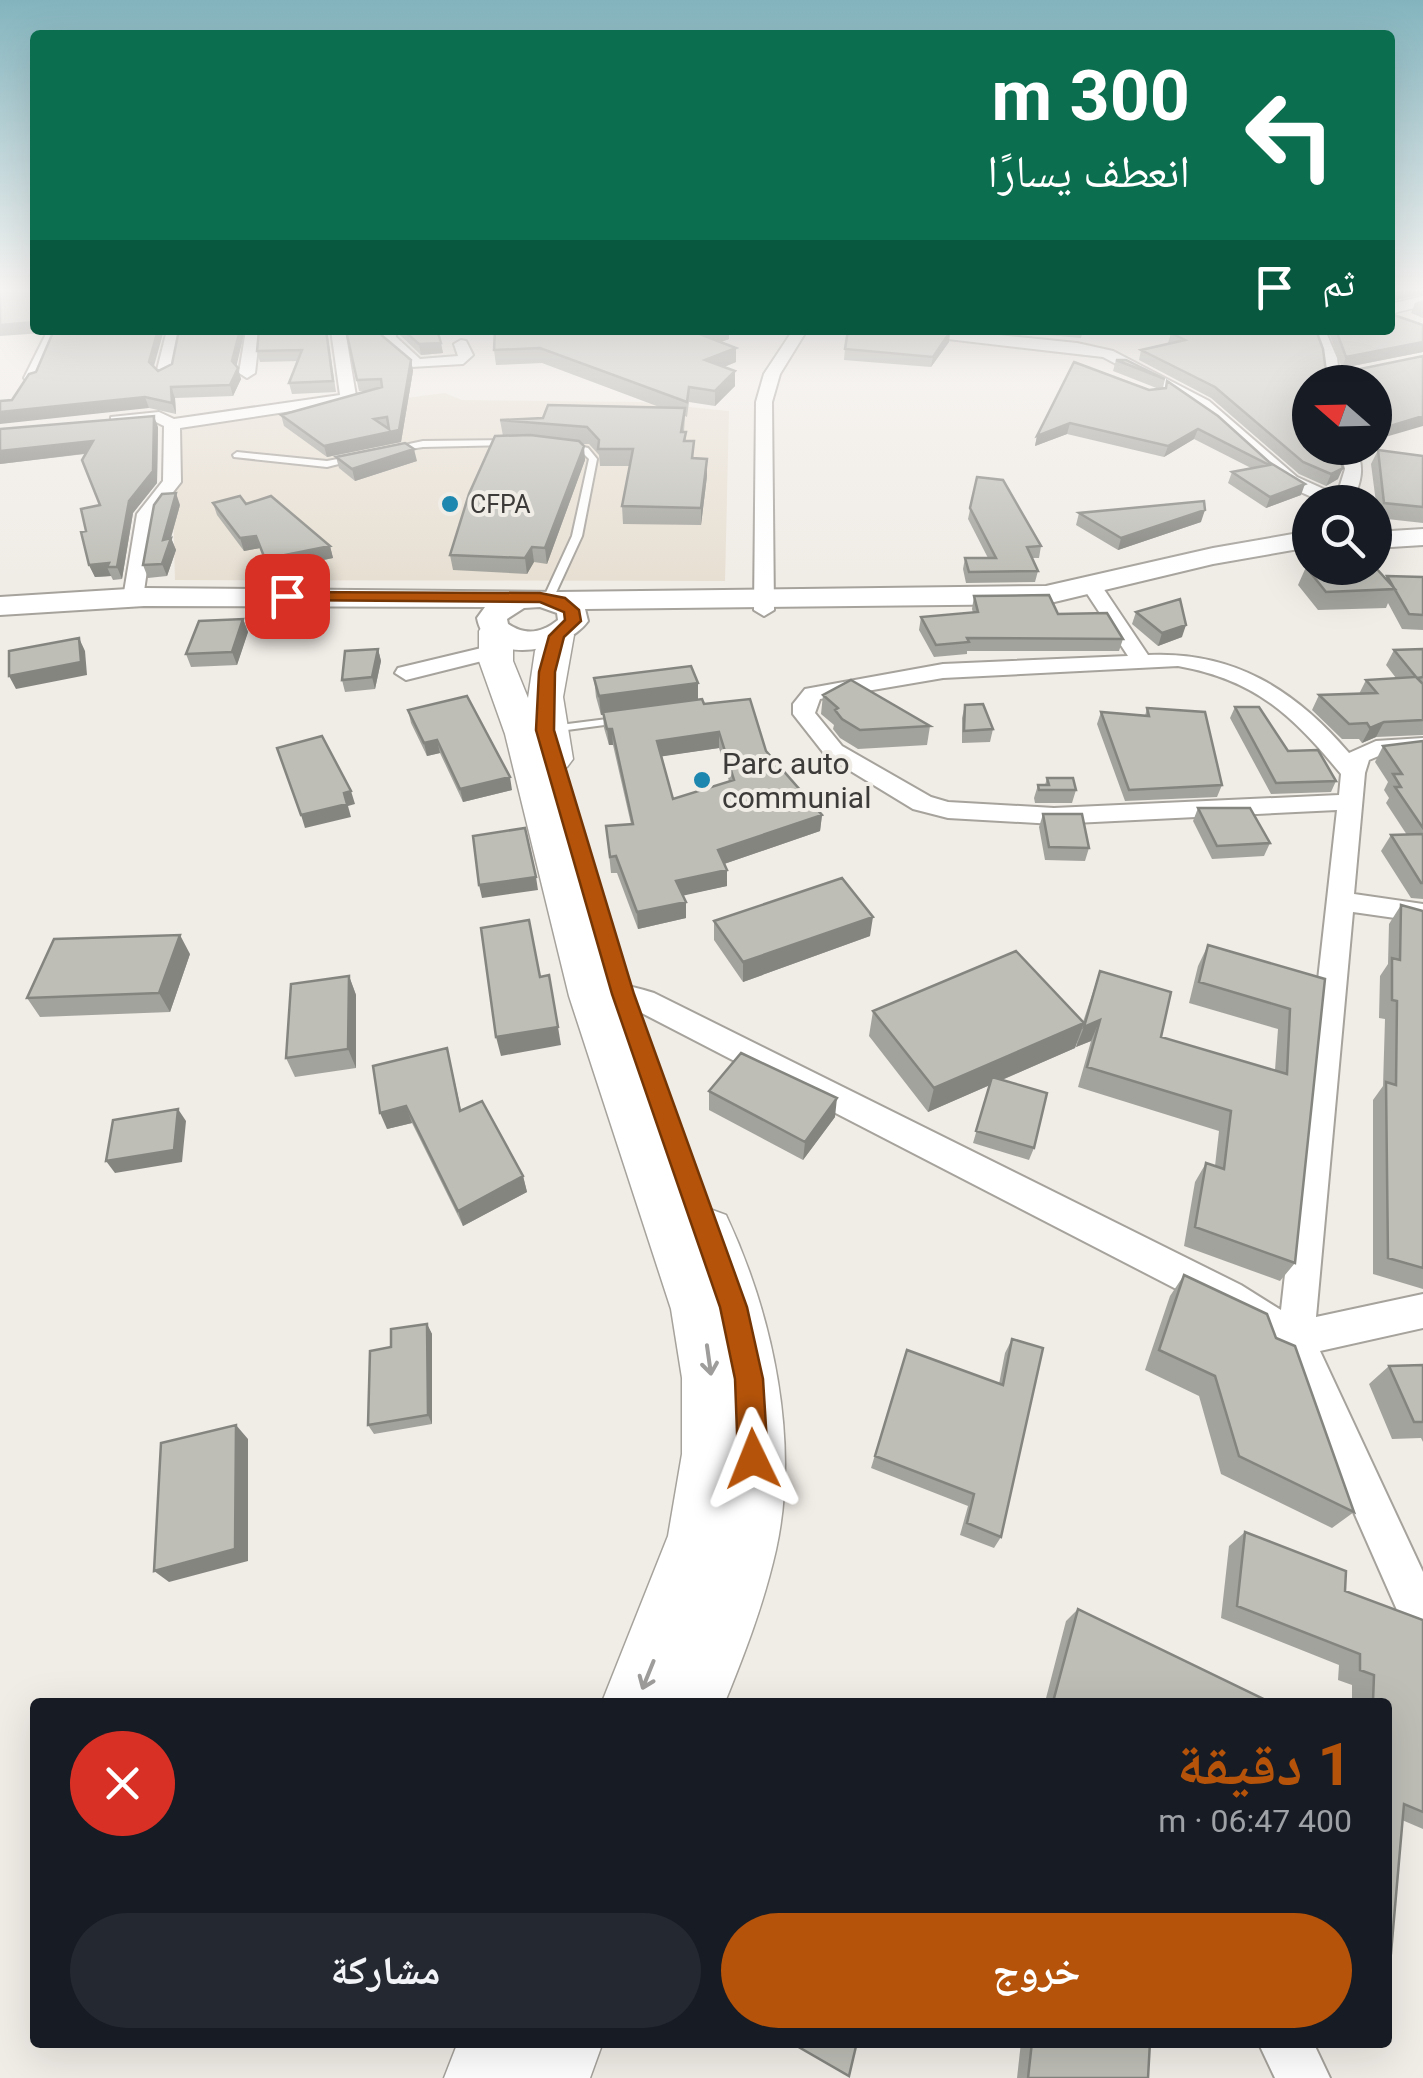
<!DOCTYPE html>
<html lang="ar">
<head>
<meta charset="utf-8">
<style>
  body { margin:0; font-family:Roboto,"Noto Naskh Arabic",sans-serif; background:#242831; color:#f1f3f6; direction:rtl; height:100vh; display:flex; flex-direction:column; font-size:38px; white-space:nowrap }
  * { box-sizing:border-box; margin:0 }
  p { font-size:32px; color:#9ea1a6 }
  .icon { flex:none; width:55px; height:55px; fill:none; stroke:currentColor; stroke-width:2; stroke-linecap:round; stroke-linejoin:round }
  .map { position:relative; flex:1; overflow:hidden; direction:ltr }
  .sheet { position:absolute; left:30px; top:1698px; width:1362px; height:350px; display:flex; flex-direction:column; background:#171b24; border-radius:10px; box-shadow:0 10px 40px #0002; direction:rtl }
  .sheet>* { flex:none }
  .top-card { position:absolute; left:30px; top:30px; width:1365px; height:305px; border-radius:10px; box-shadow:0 10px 40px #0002; direction:rtl; background:#0b6e4f; color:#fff; overflow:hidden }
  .needle { width:65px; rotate:290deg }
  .controls { position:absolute; left:1292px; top:365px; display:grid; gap:20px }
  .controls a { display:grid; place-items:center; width:100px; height:100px; border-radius:50%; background:#171b24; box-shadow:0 10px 40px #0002; font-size:50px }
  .pin { position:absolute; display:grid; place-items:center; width:85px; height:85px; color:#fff; margin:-42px; border-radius:20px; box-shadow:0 5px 15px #0006 }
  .me { position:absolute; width:110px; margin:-55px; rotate:358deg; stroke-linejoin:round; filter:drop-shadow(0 0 8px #0008) }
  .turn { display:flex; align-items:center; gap:35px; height:210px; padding:0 40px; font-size:45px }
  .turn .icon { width:130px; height:130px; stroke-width:2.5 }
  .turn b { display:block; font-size:70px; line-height:85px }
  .then { display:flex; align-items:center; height:95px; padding:0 40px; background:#0003; gap:20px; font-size:38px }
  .round { display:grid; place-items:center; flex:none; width:105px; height:105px; border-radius:52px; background:#242831 }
  .overview { display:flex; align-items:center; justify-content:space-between; height:170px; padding:0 40px }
  h1 { font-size:60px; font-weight:700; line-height:75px; color:#b45309 }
  .action { display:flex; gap:20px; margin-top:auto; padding:20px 40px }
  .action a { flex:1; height:115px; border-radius:60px; background:#b45309; color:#fff; font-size:40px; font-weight:700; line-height:115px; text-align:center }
  .action a+a { background:#242831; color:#f1f3f6 }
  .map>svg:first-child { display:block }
</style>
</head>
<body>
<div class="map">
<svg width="1423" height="2078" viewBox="0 0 1423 2078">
  <rect width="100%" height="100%" fill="#f0ece6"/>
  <path fill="#e7dfd2" d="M445,393L462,400L640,402L729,411L725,581L175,580L171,428Z"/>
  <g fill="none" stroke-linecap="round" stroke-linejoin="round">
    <g stroke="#a6a29c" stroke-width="4">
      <path id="service" d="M512,440L515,441V445L423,447L390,452L386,449L423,441Z
        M565,443L588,448L597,459L582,536L553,599L548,602L543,599L572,536L589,459L582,452L562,448V444Z
        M237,452L327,461L354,456L358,459L327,467L234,457L233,455Z
        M623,717L627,718V722L552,732L546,729L552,726Z"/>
    </g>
    <g stroke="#a6a29c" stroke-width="4">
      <path id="minor" d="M48,330H62L37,381H27L24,378Z
        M167,330H181L172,374L164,379L156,374Z
        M246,330H260L255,373L247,378L239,373Z
        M331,330H345L356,396L351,402L180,428L181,482L155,515L143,598L133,604L126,602L123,598L137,514L163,481L164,426L156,422L117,425L111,423V417L159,412L174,419L340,395Z
        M381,330H395L396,337L420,359L458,356L454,344L461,340L466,341L473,355L463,364L411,367L384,341Z
        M793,330H807L780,374L772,402L774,610L764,616L754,610L756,402L764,374Z
        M898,330H949L1077,343L1113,351L1209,401L1297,477L1337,495L1345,469L1340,448H1356C1365,468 1361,483 1352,502H1323L1285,485L1197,407L1103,357L905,334Z
        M1311,330H1325L1337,358L1340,382H1325L1323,358Z
        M1092,580L1099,582L1148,655C1234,651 1295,690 1349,753L1376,741L1423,738V752L1381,755L1369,760L1365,773L1354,894L1423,904V922L1353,912L1316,1317L1423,1294V1328L1320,1351L1423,1572V1641L1408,1635L1283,1351L1215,1309L634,1009C616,1003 599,1009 582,1004L577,996L582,988C608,980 629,985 654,993L1241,1285L1281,1310L1337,810L1054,824L948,818L913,809L826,756L793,714V704L805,689L943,664L1128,656L1082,586ZM1178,666C1256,680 1292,715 1341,774L1339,795L1054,808L948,802L931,797L842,746L815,713L820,699L943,678Z
        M494,645L505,651L502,656L406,680L395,673L398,668Z
        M1258,2042H1313L1330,2078H1275Z"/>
    </g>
    <g stroke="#a6a29c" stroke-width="3">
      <path id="tertiary" d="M1423,296V306L1390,314V304Z"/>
    </g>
    <g stroke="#a6a29c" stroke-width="4">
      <path id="secondary" d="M1423,529V545L1375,548V532Z
        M1310,531V547L1213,564L1046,604L585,609L588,621C565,653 486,667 477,618L485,607L144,606L0,615V597L144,588L559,592L1046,586L1213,548ZM540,607L557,613L558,620C542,633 526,636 508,624L507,619L524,608Z"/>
    </g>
    <g stroke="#a6a29c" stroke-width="3">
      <path id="primary" d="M496,621L508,624L513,631V661L528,698L535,651L545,628H569L574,635L563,697L573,759L567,767L551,770L615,996L693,1213L707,1208L726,1215C773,1315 800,1441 776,1550C764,1603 745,1653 725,1702H602L668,1536L682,1454V1378L671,1309L569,996L505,734L479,661V631L484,624Z
        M458,2042H603L590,2078H444Z"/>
    </g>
    <use href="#service" fill="#fff" fill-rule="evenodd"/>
    <use href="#minor" fill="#fff" fill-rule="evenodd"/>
    <use href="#tertiary" fill="#fff" fill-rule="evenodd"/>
    <use href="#secondary" fill="#fff" fill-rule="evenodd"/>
    <use href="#primary" fill="#fff" fill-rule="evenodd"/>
  </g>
  <path fill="#a3a39d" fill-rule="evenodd" d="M1390,289H1423V294L1391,301V314L1423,325V352L1342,368L1328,330H1390Z
    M1423,300V318L1411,313L1415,303Z
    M346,330L379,333L411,360L413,371L401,442L327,457L284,426L281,415L368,391H359Z
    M399,330H437L443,353L421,355L400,335Z
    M495,330H729V339L721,342L736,362L724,367L735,386L715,406L689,402L687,417L685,416L684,432L686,441L694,458L707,476L701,525L623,524L622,506L630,466H600L599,455L589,444H582L585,460L547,564L534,562L527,574L453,570L450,555L503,436L500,420L543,418L662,408L542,363L496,365L494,350Z
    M990,330H1083L1081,338Z
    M327,331L336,392L292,394L289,383L298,361L260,362L257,351Z
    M950,332L949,342L931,367L844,360L845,349Z
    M1171,333L1326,372L1331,375L1423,356L1375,440V382H1310L1338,479L1326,486L1299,474L1211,398L1139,360L1141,350L1169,344L1168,343Z
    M1116,360L1165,379L1163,388H1165L1167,381L1218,416L1301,495L1266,508L1228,483L1232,472L1251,468L1194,439L1164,457L1067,434L1035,446L1037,436L1149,390L1159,389L1113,371Z
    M237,366L241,379L233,396L175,398L176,414L149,408L12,400L154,367L158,371Z
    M158,427L157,483L133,513L122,579L113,580L111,576L95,577L89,565L86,531L100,505L85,454L0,464V429Z
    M1378,450L1423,456V523L1378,518L1371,464Z
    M336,457L417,461L355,481L339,468Z
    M977,477L1041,546L1039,558H1032L1038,571L1035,582L966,583L963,569L965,558H988L968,519Z
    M213,503L246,504L330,546L333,558L269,571L260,548L244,551L217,515Z
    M180,505L171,538L176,550L167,576L148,578L143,565Z
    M1079,513L1201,522L1118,550L1076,525Z
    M1306,567L1385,579L1387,576L1423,577V630L1402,629L1388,603L1386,608L1318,610L1298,585Z
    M974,596L1058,614L1123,639L1119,651H967V654L934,657L919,630L921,617L973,613L972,609Z
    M1136,612L1182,637L1158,646L1132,624Z
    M243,619L248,632L237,665L191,667L186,654Z
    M378,649L381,661L375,689L345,692L342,680Z
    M1423,649V735L1376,737L1362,743L1359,739H1342L1312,710L1319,695L1359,694L1366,680L1396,678L1386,665L1394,650Z
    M594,678L698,683V699L766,751L822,815L820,831L724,864L727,886L683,895L686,918L638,929L617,873H611L606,826L631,824L613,745H609L604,728L603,715H601L596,697ZM719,748L729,781L673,799L662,756Z
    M823,695L930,726L927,745L858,749L840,738L833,729L834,725L821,714Z
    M965,705L993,729L990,742L962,743V718Z
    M1235,707L1288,751L1336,781L1331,792L1271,794L1230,718Z
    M1147,708L1222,785L1217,797L1125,801L1097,724L1101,712L1145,716Z
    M408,710L512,790L463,802L440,753L427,756L411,723Z
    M1423,741V899L1411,898L1381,851L1391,835H1407L1386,803L1389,798L1384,790L1388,782L1375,762L1383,746Z
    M1047,778L1076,790L1072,803H1035L1034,798L1038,785H1045Z
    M1198,808L1270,843L1264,856L1212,859L1193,821Z
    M1043,814L1089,848L1085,861L1045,860L1039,827Z
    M1401,905L1423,911V1289L1373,1274V1100L1383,1086L1385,1019L1379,1018L1380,976L1388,964L1389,924Z
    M714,921L870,936L743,982L714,940Z
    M1208,945L1325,979L1295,1263L1280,1281L1184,1246L1195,1182L1206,1163L1215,1166L1219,1131L1078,1087L1091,1041L1076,1047L1078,1038L1075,1048L1002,1080L1034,1148L1029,1160L973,1143L990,1085L928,1112L869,1036L873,1011L1083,1022L1100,971L1161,1037L1275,1070L1278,1029L1189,1003L1198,966Z
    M190,954L170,1012L40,1017L27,998Z
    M349,976L356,995V1068L295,1077L286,1058Z
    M451,1065L461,1110L523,1176L527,1192L463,1226L412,1123L387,1129Z
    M709,1091L835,1117L803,1160L709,1110Z
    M1184,1275L1276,1338L1354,1512L1332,1528L1221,1474L1199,1396L1145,1370L1170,1296Z
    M427,1324L432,1334V1424L374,1434L368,1425L391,1347Z
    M1012,1339L1001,1537L994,1548L960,1535L968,1506L871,1468L907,1350L999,1384L1005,1353Z
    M1423,1365V1442L1421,1438L1392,1439L1369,1384L1389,1366Z
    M1245,1532L1345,1591L1423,1620V1829L1402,1820L1391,1953L1388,1954V1702H1352V1685L1338,1680L1339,1665L1221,1618L1229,1546Z
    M1078,1609L1270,1702H1045L1066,1621Z
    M1021,2042H1150L1148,2078H1017Z"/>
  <path fill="#858580" d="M1404,289H1423V294L1390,301L1391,292Z
    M35,322V330H45L42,333L0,336V325Z
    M158,330H164L152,373L149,362Z
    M240,330H245L235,372L232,361Z
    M715,330H729V339L702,349V335Z
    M950,332L949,342L931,367L933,357Z
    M1423,342V352L1342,368L1346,357Z
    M441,343L443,353L421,355L419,344Z
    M736,348V362L705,375V360Z
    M411,360L413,371L401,442L327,457L324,446L399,430Z
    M238,368L241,379L233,396L230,385Z
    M735,371V386L715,406V391Z
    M171,387L175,398L176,414L172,403Z
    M145,397L149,408L0,424V412Z
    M154,416L158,427L157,483L133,513L122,579L117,567L129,501Z
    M1423,416V426L1375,440L1377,430Z
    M1070,423L1067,434L1035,446L1037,436Z
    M1198,429L1194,439L1164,457L1168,446Z
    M93,441L98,452L0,464V451Z
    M584,446L585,460L547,564L545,548Z
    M414,449L417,461L355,481L352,469Z
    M707,459V476L701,525V508Z
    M1343,468L1338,479L1326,486L1331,474Z
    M1305,484L1301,495L1266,508L1270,497Z
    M176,493L180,505L169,544L171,538L176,550L167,576L162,564L163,540Z
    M1205,510L1201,522L1118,550L1121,538Z
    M256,536L260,548L244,551L240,538Z
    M330,546L333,558L269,571L265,559Z
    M532,547L534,562L527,574L525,558Z
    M109,563L107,567L111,576L95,577L89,565Z
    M243,619L248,632L237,665L232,652Z
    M1186,625L1182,637L1158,646L1162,633Z
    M79,638L85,651L87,675L16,689L9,676Z
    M378,649L381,661L375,689L372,677Z
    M698,683V702L601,715L599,696Z
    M1384,722L1376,737L1362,743L1370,728Z
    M607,729H612L613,745H609Z
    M719,732V748L658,757L657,741Z
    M437,740L440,753L427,756L424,743Z
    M510,777L512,790L463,802L460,789Z
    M351,791L355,804L348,806L351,817L305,828L301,815L344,793Z
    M822,815L820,831L718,866V850Z
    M727,870V886L677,897L676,881Z
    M536,877L538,890L482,898L479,885Z
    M686,902V918L638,929L637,912Z
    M873,917L870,936L743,982V962Z
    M180,935L190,954L170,1012L159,993Z
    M349,976L356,995V1068L348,1049Z
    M1100,1020L1091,1041L1076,1047L1084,1027Z
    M1084,1023L1075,1048L928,1112L934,1088Z
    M558,1027L561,1045L501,1056L496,1037Z
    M837,1098L835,1117L803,1160L805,1142Z
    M406,1106L412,1123L387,1129L380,1113Z
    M178,1109L186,1121L182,1162L115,1173L106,1161Z
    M523,1176L527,1192L463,1226L458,1211Z
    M427,1324L432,1334V1424L428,1415Z
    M236,1425L248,1439V1561L169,1582L154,1571Z"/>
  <path fill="#bebeb7" stroke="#858580" stroke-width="2.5" fill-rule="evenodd" d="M0,289H35V322L0,325Z
    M1390,289H1404L1391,292V314L1423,325V342L1346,357L1336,330H1390Z
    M54,330H158L149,362L158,371L172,364L179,330H240L232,361L238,368L230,385L171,387L172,403L145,397L0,412V401L12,400L29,374L36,372Z
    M259,330H326L333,381L289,383L302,350L257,351Z
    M346,330H378L379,333L411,360L399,430L324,446L281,415L382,387L381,379L357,380ZM387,417L389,429L374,419Z
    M403,330H437L441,343L419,344Z
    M495,330H715L702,335L736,348L705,360L735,371L715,391L689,387L687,402L540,348L494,350Z
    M848,330H930L950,332L933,357L845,349Z
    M1187,330H1316L1323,349L1326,372L1331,375L1423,356V416L1377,430L1376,418H1375V382H1310V448H1336L1343,468L1331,474L1303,462L1215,387L1141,350L1185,340L1171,333Z
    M1116,360H1126L1165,379Z
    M1074,362L1149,390L1166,388L1167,381L1218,416L1269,462L1305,484L1270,497L1232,472L1269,465L1198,429L1168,446L1070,423L1037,436Z
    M548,405L685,408L681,432H686L684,441H694L692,458L707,459L701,508L622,506L633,449H598L599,440L587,427L500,420L543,418Z
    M154,416L153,471L129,501L117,567H107L109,563L89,565L81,532L86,531L81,509L100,505L82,460L93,441L0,451V429Z
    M530,435L579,441L584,446L545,548L532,547L525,558L450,555L469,494L495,436Z
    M405,443L414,449L352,469L336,457Z
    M1378,450L1423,456V507L1384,503Z
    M977,477L1003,480L1041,546L1027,547L1038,571L969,572L965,558H996L970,508Z
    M176,493L163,540L171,538L162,564L143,565L154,505L162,494Z
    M240,496L246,504L271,496L330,546L265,559L256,536L240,538L213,503Z
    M1204,501L1205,510L1121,538L1079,513Z
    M1306,567H1375L1395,589L1326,592Z
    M1387,576L1423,577V615L1409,614Z
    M1049,595L1058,614L1107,613L1123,639L967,638L969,642L936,645L921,617L978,612L974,596Z
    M1180,599L1186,625L1162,633L1136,612Z
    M243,619L232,652L186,654L199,621Z
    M79,638L81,662L9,676V651Z
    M378,649L372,677L342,680L345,651Z
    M1423,649V677L1417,678L1423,684V720L1384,722L1370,728L1367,723L1349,724L1319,695L1377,693L1366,680L1416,677L1394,650Z
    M691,666L698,683L599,696L594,678Z
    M851,680L930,726L860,730L842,719L835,710L838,708L823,695Z
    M467,696L510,777L460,789L437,740L424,743L408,710Z
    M702,699L704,704L750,699L766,751L822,815L718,850L727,870L676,881L686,902L637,912L616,856L610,857L606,826L633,824L612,729H607L603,712ZM719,732L734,780L673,799L657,741Z
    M983,704L993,729L964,731L965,705Z
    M1235,707H1259L1288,751L1318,750L1336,781L1276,783Z
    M1147,708L1205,712L1222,785L1129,790L1101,712L1149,716Z
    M322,736L351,791L344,793L347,804L301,815L277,748Z
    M1423,741V828L1395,787H1401L1393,774H1402L1383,746Z
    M1047,778H1073L1076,790H1039L1038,785H1049Z
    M1198,808H1250L1270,843L1217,846Z
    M1043,814H1082L1089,848L1049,847Z
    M525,828L536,877L479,885L473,836Z
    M1423,834V883H1421L1391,835Z
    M842,878L873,917L743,962L714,921Z
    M1401,905L1423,911V1268L1388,1258L1386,1082L1396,1085L1397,1001L1392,1000V958L1400,960Z
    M529,920L540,977L549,975L558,1027L496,1037L481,928Z
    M180,935L159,993L27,998L54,939Z
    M1208,945L1325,979L1295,1263L1195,1227L1206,1163L1224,1169L1231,1111L1087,1067L1100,1020L1084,1027L1100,971L1171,992L1161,1037L1287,1074L1290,1009L1199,982Z
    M1016,951L1084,1023L934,1088L873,1011Z
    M349,976L348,1049L286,1058L291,984Z
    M447,1048L460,1111L482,1101L523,1176L458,1211L406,1106L380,1113L373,1066Z
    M741,1053L837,1098L805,1142L709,1091Z
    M992,1077L1047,1093L1034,1148L976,1131Z
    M178,1109L174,1150L106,1161L113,1120Z
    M1184,1275L1267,1314L1276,1338L1295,1346L1354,1512L1239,1456L1215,1376L1159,1350Z
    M427,1324L428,1415L368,1425L370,1351L391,1347V1329Z
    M1012,1339L1043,1348L1001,1537L967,1523L974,1494L875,1456L907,1350L1003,1385Z
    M1423,1365V1422H1414L1389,1366Z
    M236,1425L235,1549L154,1571L161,1443Z
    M1245,1532L1346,1571L1345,1591L1423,1620V1812L1404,1804L1391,1953L1388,1952V1702H1373L1374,1675L1360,1670V1654L1237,1606Z
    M1078,1609L1270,1702H1053Z
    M790,2042H857L849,2076Z
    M1032,2042H1150L1148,2078H1028Z"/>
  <defs><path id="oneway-shaft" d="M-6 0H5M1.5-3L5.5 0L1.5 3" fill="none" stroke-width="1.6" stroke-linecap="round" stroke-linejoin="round" transform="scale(2.5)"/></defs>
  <g stroke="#9e9d9c">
    <use href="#oneway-shaft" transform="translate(709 1360) rotate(82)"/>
    <use href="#oneway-shaft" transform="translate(648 1675) rotate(112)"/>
  </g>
  <linearGradient id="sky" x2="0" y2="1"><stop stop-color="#83b4be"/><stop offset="0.5" stop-color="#f8f6f4"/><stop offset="1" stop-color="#f8f6f4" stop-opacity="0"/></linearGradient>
  <rect width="1423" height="580" fill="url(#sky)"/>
  <path fill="#b45309" stroke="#753606" stroke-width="2.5" d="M287,592L540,593L565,598L579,610L581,621L564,637L555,672L554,730L634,994L747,1307L763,1379L768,1459L764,1469L753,1474L742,1469L738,1459L735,1379L720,1307L612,994L536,730L539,672L549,636L565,620L564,612L540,602L282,600V593Z"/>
  <g fill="#1d87af" stroke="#f0ece6" stroke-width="4">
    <circle cx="450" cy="504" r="10"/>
    <circle cx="702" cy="780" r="10"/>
  </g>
  <g text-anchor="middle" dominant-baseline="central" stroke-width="8" stroke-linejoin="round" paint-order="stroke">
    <g font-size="25" fill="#3d3b39" stroke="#f0ece6" text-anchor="start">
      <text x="470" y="504">CFPA</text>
    </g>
    <g font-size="30" fill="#3d3b39" stroke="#f0ece6" text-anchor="start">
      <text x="722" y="763">Parc auto<tspan x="722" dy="34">communial</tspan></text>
    </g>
  </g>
</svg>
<div class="controls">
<a><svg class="needle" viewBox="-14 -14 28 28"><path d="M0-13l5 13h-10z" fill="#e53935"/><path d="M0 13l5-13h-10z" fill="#9ea1a6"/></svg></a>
<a><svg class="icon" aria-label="search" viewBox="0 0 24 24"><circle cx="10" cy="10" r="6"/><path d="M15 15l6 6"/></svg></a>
</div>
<div class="pin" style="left:287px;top:596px;background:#d93025"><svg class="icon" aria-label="arrive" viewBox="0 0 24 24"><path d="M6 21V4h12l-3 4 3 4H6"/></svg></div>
<svg class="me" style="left:753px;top:1459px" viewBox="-20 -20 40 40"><path d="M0-17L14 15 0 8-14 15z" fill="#b45309" stroke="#fff" stroke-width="4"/></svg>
<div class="top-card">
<div class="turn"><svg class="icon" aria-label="left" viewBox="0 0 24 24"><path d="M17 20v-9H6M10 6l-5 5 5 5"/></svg><div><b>300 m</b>انعطف يسارًا</div></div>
<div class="then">ثم<svg class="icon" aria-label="arrive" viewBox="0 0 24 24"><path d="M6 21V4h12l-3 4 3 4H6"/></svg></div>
</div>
<section class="sheet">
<div class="overview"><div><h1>1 دقيقة</h1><p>400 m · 06:47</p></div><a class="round" style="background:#d93025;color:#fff"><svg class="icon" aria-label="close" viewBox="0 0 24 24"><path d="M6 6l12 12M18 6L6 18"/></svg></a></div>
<div class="action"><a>خروج</a><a>مشاركة</a></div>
</section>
</div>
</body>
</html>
